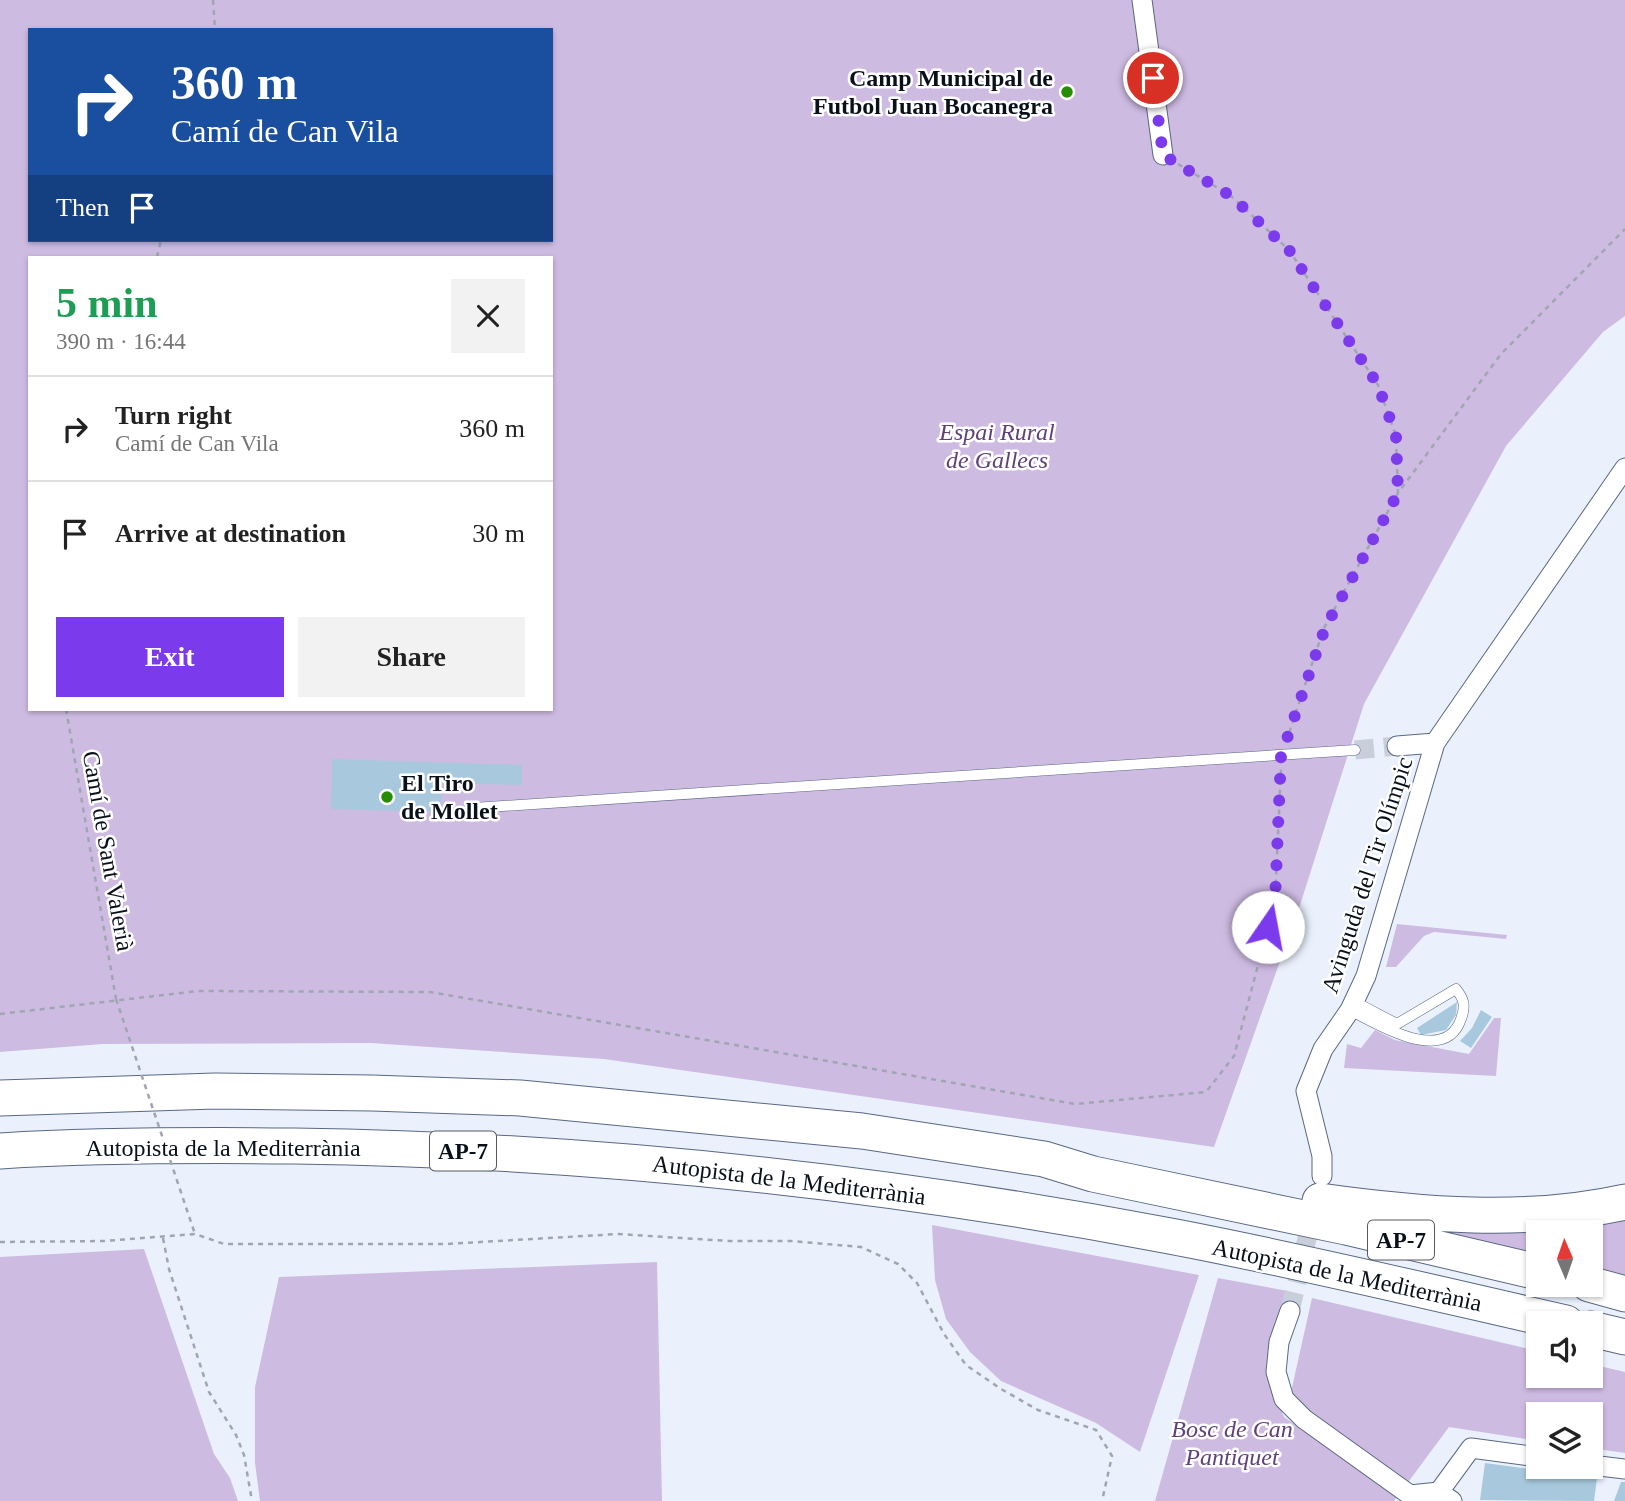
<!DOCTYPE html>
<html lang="en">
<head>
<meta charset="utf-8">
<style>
  body { margin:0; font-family:Georgia,serif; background:#f2f2f2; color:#222; height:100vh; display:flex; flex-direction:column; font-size:26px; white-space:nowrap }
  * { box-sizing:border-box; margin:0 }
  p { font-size:23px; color:#767676 }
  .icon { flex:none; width:38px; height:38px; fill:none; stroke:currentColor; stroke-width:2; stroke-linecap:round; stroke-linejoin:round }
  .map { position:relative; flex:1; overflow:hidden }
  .details { position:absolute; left:28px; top:256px; width:525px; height:455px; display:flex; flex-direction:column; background:#fff; border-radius:0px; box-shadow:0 2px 5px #0004 }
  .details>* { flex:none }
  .hud { position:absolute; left:28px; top:28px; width:525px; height:214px; border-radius:0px; box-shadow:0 2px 5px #0004; background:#1a4fa0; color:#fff; overflow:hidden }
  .needle { width:46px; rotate:358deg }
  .buttons { position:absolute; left:1526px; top:1220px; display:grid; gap:14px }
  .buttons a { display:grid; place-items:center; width:77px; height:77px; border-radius:0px; background:#fff; box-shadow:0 2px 5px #0004; font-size:35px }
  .pin { position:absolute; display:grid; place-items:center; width:60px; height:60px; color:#fff; margin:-30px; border:4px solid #fff; border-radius:50%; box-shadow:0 2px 7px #0007 }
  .me { position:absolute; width:77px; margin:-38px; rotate:12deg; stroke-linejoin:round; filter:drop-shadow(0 0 5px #0008) }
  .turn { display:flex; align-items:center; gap:24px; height:147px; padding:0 28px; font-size:32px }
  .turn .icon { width:91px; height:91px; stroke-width:2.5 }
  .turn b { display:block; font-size:49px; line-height:60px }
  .then { display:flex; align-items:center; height:66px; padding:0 28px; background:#0003; gap:14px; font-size:26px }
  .round { display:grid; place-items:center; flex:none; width:74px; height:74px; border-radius:0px; background:#f2f2f2 }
  .summary { display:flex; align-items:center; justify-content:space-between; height:119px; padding:0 28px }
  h1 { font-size:42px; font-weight:800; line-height:52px; color:#1e9e55 }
  .primary-button { display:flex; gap:14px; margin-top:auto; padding:14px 28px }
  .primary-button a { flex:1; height:80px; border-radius:0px; background:#7c3aed; color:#fff; font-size:28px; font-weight:800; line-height:80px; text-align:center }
  .primary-button a+a { background:#f2f2f2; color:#222 }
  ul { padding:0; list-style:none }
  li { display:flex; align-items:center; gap:21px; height:105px; padding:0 28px; border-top:2px solid #e0e0e0 }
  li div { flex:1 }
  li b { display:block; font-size:26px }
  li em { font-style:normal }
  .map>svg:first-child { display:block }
</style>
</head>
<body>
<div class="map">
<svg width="1625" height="1501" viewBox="0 0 1625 1501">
  <rect width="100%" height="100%" fill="#eaf1fd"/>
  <path fill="#cebbe2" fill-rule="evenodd" d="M0,0H1625V316L1603,332L1506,446L1364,704L1301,902L1214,1147L604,1059L371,1043L103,1044L0,1052ZM30,30H551V240H30ZM30,257H551V709H30Z
    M1397,924L1507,935L1506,939L1434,932L1424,936L1396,967H1386Z
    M1494,1018H1501L1496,1076L1344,1068L1347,1044L1361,1048L1375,1030L1395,1040L1469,1054Z
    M1625,1210V1277L1591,1268V1232H1538V1256L1380,1216Z
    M932,1225L1199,1275L1140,1452L1096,1423L1001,1381L970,1352L946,1319L935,1280Z
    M144,1249L214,1454L230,1478L238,1501H0V1257Z
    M657,1262L662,1501H260L255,1463V1387L279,1277Z
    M1218,1278L1288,1291L1269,1383L1284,1417L1397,1497L1394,1501H1155Z
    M1312,1298L1538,1351V1376H1591V1364L1625,1372V1453L1591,1448V1414H1538V1441L1449,1427L1406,1485L1299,1406L1291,1392Z"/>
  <path fill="#a8c9dd" d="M332,759L522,765V785L442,783L441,812L331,809Z
    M1457,1002L1456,1015L1446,1030L1421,1035L1417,1028Z
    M1481,1010L1492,1017L1471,1048L1460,1041L1472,1028Z
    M1485,1463L1597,1478L1594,1501L1480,1500Z
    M1621,1482H1625V1501H1614Z"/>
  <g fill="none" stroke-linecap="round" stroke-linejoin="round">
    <path stroke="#c8cfdb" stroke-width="19" stroke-dasharray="19 10" stroke-linecap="butt" d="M1355,750L1397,746
      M1290,1311L1313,1213"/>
    <g stroke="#586882" stroke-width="11">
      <path id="service" d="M473,808L1355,750
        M1350,1010C1377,1024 1445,1066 1461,1019C1466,1006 1464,999 1456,989L1397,1024L1355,1002"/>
    </g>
    <g stroke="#586882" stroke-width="21">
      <path id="minor" d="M1142,0L1163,155
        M1397,746L1435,743
        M1322,1176V1156L1306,1091L1323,1049L1350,1010L1366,976L1435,743L1625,468
        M1290,1311L1279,1342L1276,1372L1284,1399L1304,1419L1410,1495L1439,1492L1452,1501
        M1591,1465L1625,1469
        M1433,1500L1471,1448L1538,1457"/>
    </g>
    <g stroke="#586882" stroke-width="37">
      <path id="motorway" d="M0,1098L215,1091L372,1093L520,1098L862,1131L1044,1159L1093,1174L1346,1227L1538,1272
        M0,1151C98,1145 196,1145 294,1146C588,1150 881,1181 1170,1236C1302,1261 1434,1293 1566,1323
        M1320,1201C1420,1215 1526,1224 1625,1202
        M1589,1284L1625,1294
        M1591,1329L1625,1337"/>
    </g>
    <path stroke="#9fa6b1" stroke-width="2.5" stroke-dasharray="5 5" stroke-linecap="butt" d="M213,0L215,30
      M1178,164L1231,196L1289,250L1378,385L1396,436L1398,493
      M157,257L161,240
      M66,709L116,999
      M1286,742L1324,628L1398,493L1501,354L1625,229
      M0,1014L198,991L430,992L1075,1104L1206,1092L1234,1056L1275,901L1281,769
      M163,1238L169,1269L209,1392L236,1435L244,1455L252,1501
      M0,1242L104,1241L195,1234L224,1244H446L618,1234L729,1241H791L861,1247L898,1264L917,1283L944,1334L966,1365L1001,1389L1038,1410L1096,1430L1112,1456L1102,1501"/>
    <use href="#service" stroke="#fff" stroke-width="10"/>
    <use href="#minor" stroke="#fff" stroke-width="19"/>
    <use href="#motorway" stroke="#fff" stroke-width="35"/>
    <path stroke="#9fa6b1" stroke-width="2.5" stroke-dasharray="5 5" stroke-linecap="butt" d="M116,999L195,1234"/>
  </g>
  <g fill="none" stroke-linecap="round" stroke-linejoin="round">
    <path stroke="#7c3aed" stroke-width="12" stroke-dasharray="0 21.6" d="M1153,78L1163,155L1231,196L1289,250L1378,385L1396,436L1398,493L1325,628L1281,756L1275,901L1268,927"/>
  </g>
  <g fill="#278c06" stroke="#fff" stroke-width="2.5">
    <circle cx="1067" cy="92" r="7"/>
    <circle cx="387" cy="797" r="7"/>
  </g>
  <g text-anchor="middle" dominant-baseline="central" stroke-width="5" stroke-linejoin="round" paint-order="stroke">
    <g fill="#fff" stroke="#54585f" stroke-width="2">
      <rect x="430" y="1131.5" width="66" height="39" rx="5"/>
      <rect x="1368" y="1220.5" width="66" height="39" rx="5"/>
    </g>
    <g font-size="23" font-weight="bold" fill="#0a101a">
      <text x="463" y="1151">AP-7</text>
      <text x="1401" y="1240">AP-7</text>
    </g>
    <g font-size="24" font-weight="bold" fill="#0a101a" stroke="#fff" text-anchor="end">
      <text x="1053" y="78">Camp Municipal de<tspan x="1053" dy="28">Futbol Juan Bocanegra</tspan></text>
      <text x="401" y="783" text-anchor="start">El Tiro<tspan x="401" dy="28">de Mollet</tspan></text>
    </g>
    <g font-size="24" font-style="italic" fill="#5f417a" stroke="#fff">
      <text x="997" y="432">Espai Rural<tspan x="997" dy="28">de Gallecs</tspan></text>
      <text x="1232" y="1429">Bosc de Can<tspan x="1232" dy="28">Pantiquet</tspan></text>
    </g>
    <g font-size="24" fill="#0a101a" stroke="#fff">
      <text transform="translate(108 851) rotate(80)">Camí de Sant Valerià</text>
      <text transform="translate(1367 875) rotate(-72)">Avinguda del Tir Olímpic</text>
      <text x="223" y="1148">Autopista de la Mediterrània</text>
      <text transform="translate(789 1180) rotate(7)">Autopista de la Mediterrània</text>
      <text transform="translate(1347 1275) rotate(12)">Autopista de la Mediterrània</text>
    </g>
  </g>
</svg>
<div class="buttons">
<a><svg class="needle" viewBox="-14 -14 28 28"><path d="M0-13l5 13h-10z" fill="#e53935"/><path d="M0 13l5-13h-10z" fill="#767676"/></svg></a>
<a><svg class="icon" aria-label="sound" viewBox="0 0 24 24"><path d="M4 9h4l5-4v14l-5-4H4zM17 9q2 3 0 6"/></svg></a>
<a><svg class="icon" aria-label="layers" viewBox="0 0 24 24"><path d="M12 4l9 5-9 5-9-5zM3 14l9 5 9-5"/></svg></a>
</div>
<div class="pin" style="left:1153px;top:78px;background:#d93025"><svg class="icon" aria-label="arrive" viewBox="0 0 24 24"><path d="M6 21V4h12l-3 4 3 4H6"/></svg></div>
<svg class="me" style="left:1268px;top:927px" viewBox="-20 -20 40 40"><circle r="19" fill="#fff"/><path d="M0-13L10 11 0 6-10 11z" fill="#7c3aed"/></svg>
<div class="hud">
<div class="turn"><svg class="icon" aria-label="right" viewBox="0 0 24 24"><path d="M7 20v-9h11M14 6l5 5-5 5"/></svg><div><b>360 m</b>Camí de Can Vila</div></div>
<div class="then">Then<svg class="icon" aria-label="arrive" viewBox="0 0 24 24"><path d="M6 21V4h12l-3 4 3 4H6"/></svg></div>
</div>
<section class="details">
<div class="summary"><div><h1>5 min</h1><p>390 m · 16:44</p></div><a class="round"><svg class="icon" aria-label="close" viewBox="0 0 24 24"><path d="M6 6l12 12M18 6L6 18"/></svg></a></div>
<ul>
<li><svg class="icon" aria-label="right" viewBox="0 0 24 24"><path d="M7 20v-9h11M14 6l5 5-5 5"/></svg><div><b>Turn right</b><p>Camí de Can Vila</p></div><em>360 m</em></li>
<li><svg class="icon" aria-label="arrive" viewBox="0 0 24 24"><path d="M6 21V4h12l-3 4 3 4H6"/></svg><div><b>Arrive at destination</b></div><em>30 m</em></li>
</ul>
<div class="primary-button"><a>Exit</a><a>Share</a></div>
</section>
</div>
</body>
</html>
